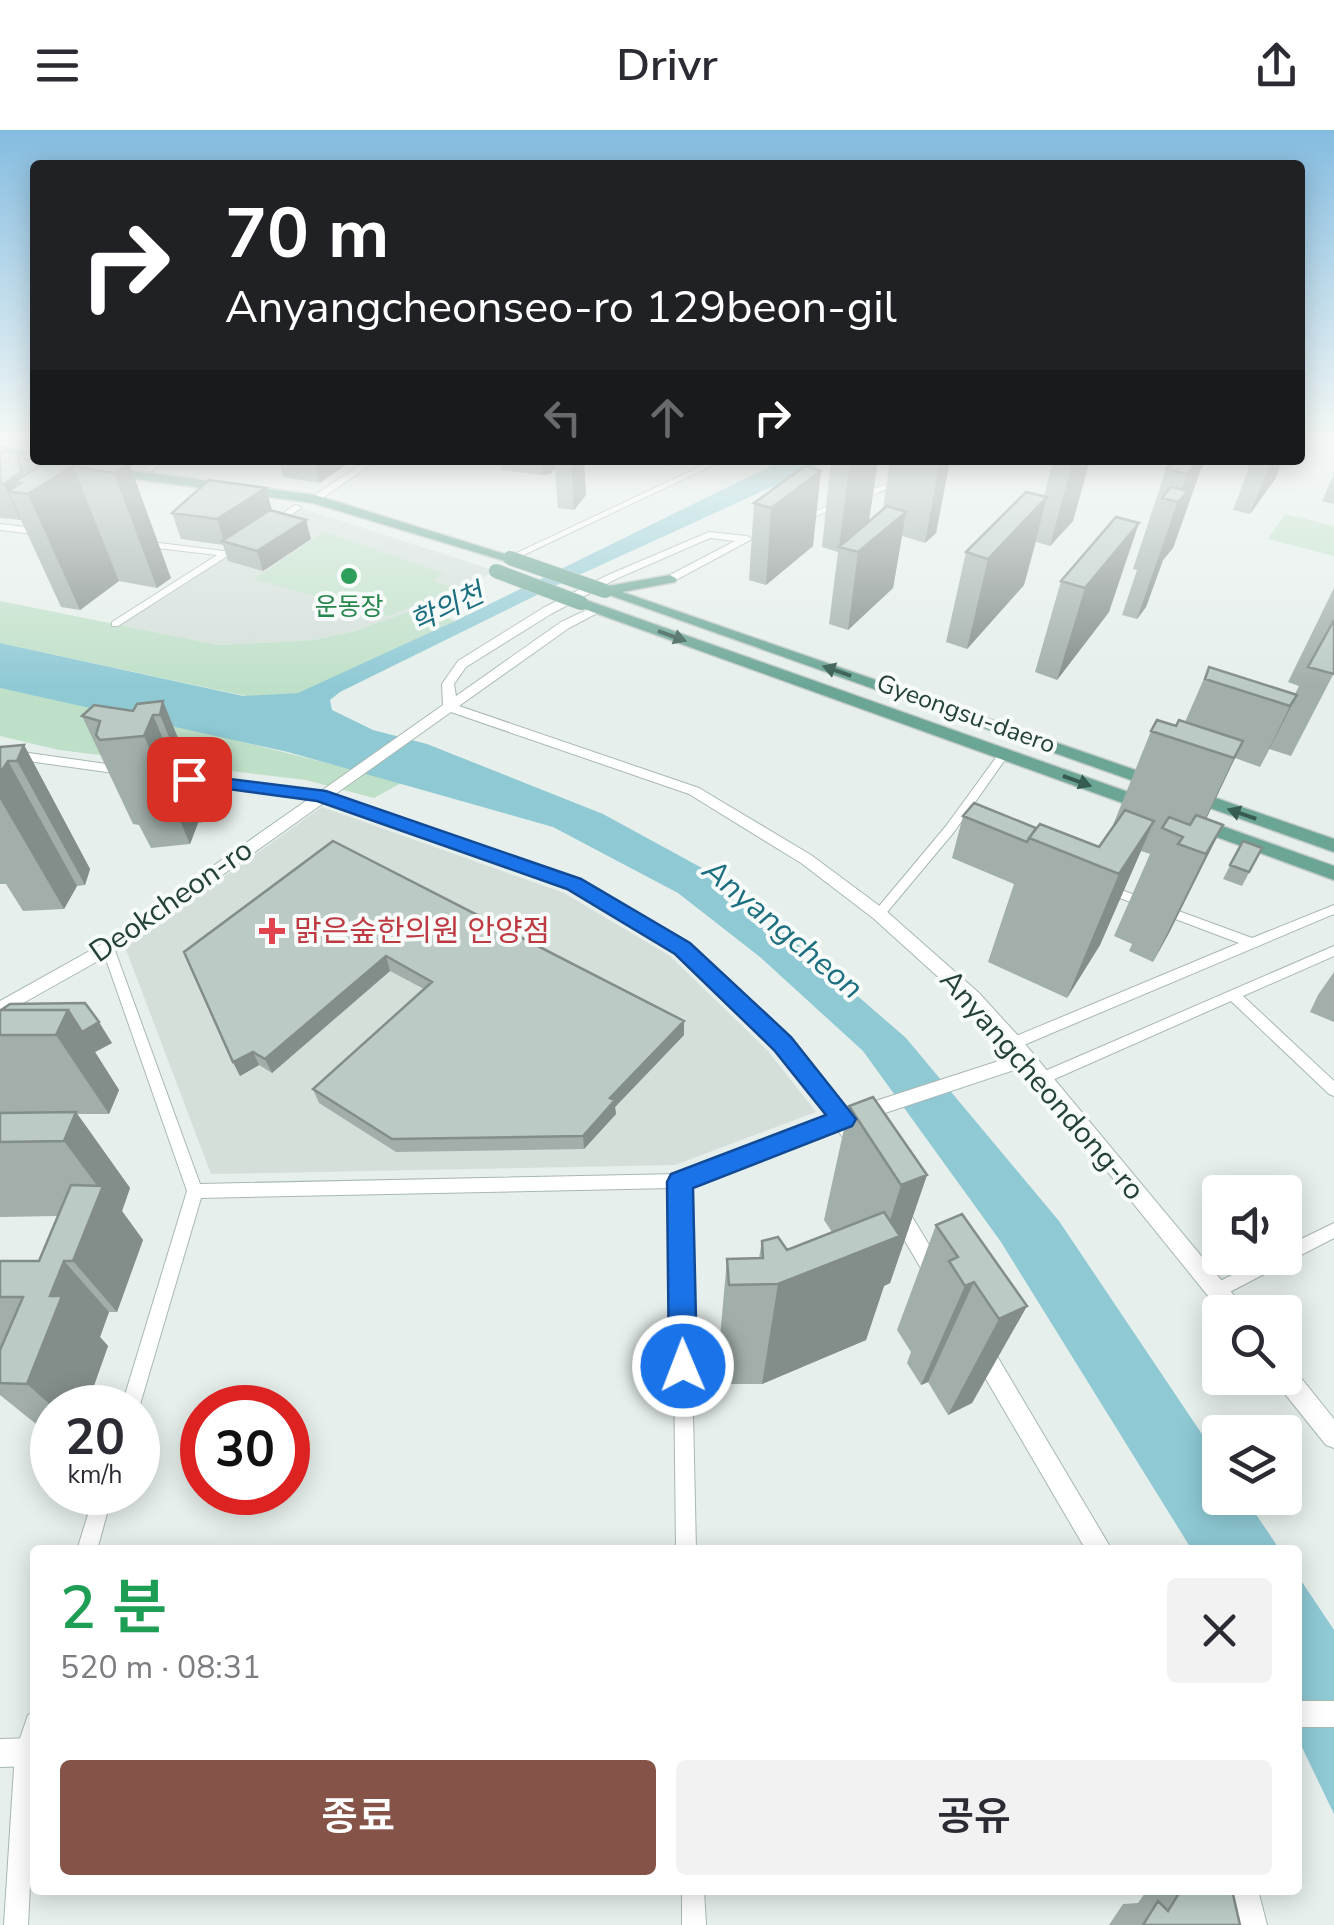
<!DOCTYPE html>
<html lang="ko">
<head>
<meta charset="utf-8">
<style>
  body { margin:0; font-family:"Nunito Sans","Noto Sans KR",sans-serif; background:#f2f2f3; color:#2b2b33; height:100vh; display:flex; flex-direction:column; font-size:38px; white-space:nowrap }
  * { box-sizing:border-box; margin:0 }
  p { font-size:32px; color:#7c7c81 }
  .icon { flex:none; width:55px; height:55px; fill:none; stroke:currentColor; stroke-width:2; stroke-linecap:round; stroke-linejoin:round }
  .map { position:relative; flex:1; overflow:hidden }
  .panel { position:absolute; left:30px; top:1415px; width:1272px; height:350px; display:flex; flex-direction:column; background:#fff; border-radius:10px; box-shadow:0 5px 25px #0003 }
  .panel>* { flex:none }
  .banner { position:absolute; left:30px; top:30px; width:1275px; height:305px; border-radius:10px; box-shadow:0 5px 25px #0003; background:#202124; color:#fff; overflow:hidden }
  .controls { position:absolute; left:1202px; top:1045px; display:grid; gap:20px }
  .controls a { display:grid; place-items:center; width:100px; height:100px; border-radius:10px; background:#fff; box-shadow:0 5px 25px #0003; font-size:50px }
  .speed { position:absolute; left:30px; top:1255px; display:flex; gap:20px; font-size:50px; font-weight:700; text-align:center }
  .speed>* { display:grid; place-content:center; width:130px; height:130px; border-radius:50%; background:#fff; box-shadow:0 5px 25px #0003; line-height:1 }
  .speed small { font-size:25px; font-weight:400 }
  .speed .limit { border:15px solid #d22; background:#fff; color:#111 }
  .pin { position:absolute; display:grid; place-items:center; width:85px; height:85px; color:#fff; margin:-42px; border-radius:20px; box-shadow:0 5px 15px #0006 }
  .me { position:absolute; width:110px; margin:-55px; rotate:359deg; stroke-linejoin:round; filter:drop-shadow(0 0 8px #0008) }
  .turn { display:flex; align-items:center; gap:35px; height:210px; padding:0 30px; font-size:45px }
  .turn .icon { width:130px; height:130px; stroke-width:2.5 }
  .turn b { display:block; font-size:70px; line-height:85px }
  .lanes { display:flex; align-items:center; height:95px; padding:0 30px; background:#0003; justify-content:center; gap:50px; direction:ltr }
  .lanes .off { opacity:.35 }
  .round { display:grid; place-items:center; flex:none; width:105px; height:105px; border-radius:10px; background:#f2f2f3 }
  .summary { display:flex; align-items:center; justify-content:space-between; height:170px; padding:0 30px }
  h1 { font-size:60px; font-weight:600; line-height:75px; color:#1e9e55 }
  .cta { display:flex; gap:20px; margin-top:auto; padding:20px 30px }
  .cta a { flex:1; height:115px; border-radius:10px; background:#855347; color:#fff; font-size:40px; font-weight:600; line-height:115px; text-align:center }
  .cta a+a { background:#f2f2f3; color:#2b2b33 }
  header { display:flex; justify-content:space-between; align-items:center; height:130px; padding:0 30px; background:#fff; font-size:45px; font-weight:600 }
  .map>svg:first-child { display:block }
</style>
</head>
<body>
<header><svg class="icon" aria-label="menu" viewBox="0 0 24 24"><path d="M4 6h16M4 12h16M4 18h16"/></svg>Drivr<svg class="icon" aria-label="share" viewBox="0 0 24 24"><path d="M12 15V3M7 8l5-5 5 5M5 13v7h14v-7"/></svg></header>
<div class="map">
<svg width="1334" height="1795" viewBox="0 0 1334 1795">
  <rect width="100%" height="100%" fill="#e6efeb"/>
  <path fill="#d4dfda" d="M298,377L496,441L421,477L355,501L314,510L219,515L115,494Z
    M322,677L564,763L670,826L768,921L816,982L675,1035L211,1044L125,817Z"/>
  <path fill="#bfe0c8" d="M1285,384L1334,396V426L1268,409Z
    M324,402L443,443L433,451L456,458L389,486L254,449Z
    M0,471L219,515L314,510L355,501L421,477L455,491L317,556L298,563L255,568L0,513Z
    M0,558L163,592L403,652L374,668L306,650L59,620L0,606Z"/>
  <path fill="#8ec9d4" d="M783,330H831L555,456L340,562L330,570L332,580L373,600L427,614L603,684L724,750L906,908L1059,1091L1220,1331V1368H1245L1280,1420H1192L1001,1112L863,921L760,827L678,763L553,697L288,622L0,558V513L243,566L298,563L455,491Z
    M1298,1446L1334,1500V1684L1298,1609Z"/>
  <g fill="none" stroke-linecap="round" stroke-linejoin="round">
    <g stroke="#a8b8b2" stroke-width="2">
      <path id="minor" d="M155,330H164L152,341H146V337Z
        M368,330H377L318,371H312V367Z
        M714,330H724L513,430L506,428Z
        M295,375L302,377L277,395H271V391Z
        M0,394L43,399L47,402L43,405L0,400Z
        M143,411L224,421L236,414L243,416L118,496H112V492L217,425L140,416V412Z
        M1004,621L1009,624L954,702L883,787H875L873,784L875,781L946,696L1000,622Z
        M1105,754L1252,808L1334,775V784L1019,917H1009L1007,913L1009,909L1239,813L1101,761L1099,758L1101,755Z
        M108,813L114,818L200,1054L680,1044L839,985L844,983L849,985L851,989L849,993L688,1055L696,1420H676L672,1058L201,1068L139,1278L138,1281V1278H121L187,1061L102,818Z
        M1334,816V826L1243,866L1334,951V966L1329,964L1231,871L1048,952H1038L1036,948L1038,944Z
        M1334,1093V1108L1222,1166L1216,1169L1210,1166L1208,1161L1210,1156L1266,1128H1285V1117Z
        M95,1362H113L97,1420H77Z
        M35,1581V1655L28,1795H4L15,1623L28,1585Z
        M682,1760H704L706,1795H682Z"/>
    </g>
    <g stroke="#a8b8b2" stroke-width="2">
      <path id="tertiary" d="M953,330H968L934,343L925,341Z
        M902,348L911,350L798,393L789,391Z
        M709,402L747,406L752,409L674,451H666V447L735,411L710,408L616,449L551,484L466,537L454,554L456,566L561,492L595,476L605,479L569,498L459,576L699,658L811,725L885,780L979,863L1020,908L1242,1175L1244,1182H1221L1023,937L858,992L851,989L849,984L851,979L1014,926L967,873L873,788L801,733L689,664L451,582L334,665L580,750L688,814L788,908L864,1005L867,1011L864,1017L857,1019L850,1017L776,918L676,822L568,758L325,672L114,822L0,886V871L102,814L310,668L173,651L168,650V644L321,661L443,575L442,554L458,531L543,478L608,445Z
        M0,619L128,637L135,641L128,645L0,627Z
        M898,1072L905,1075L943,1138L946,1145L943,1152L936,1154L929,1152L891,1087L888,1081L891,1075Z
        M980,1208L988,1211L1112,1420H1086L972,1225L969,1218L972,1211Z
        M1285,1235L1293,1238L1334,1289V1318L1326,1315L1277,1254L1275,1248H1285Z
        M1298,1571H1334V1597H1298Z
        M35,1608V1636L0,1637V1609Z
        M1228,1760H1258L1267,1795H1237Z"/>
    </g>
    <g stroke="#c2cac8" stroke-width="3">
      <path id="primary" d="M0,317L35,321V329L0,325Z
        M103,337L315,365L517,428L505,431L313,373L98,344L97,341Z
        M670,445L677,449L675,452L622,462L1334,709V722L598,461L609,456Z
        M576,470H586L1159,673L1161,677L1159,681H1145L576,476Z
        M1191,685L1334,736V750L1184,695V687Z"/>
    </g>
    <use href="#minor" fill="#fff" fill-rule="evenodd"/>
    <use href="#tertiary" fill="#fff" fill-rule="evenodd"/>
    <use href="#primary" fill="#6aa596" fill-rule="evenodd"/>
    <g stroke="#c2cac8" stroke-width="15" stroke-linecap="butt">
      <path id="primary-bridge" d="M510,428L605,461
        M496,441L581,473"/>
    </g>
    <use href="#primary-bridge" stroke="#6aa596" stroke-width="14"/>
  </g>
  <path fill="#a1aea9" d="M4,307H35V316L7,312Z
    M0,315L8,316L11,323L110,330L171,448L157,458L119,451L80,480L61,477L21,390L0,388Z
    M279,330H352L320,353L283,347Z
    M501,330H584L586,365L574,380L558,378L555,339L550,344L542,345L502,340Z
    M653,330H672L668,336L653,334Z
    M831,330H878L869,391L883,380L890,330H950L936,403L925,413L902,406L893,458L848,500L829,494L838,422L822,417Z
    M1053,330H1090L1073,391L1050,416L1036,412L1024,455L967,519L946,512L966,422L1044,366Z
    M1173,330H1207L1201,339L1173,418L1163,430L1146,477L1137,489L1122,485L1137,440L1133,439L1166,339Z
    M1250,330H1283L1275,349L1250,384L1233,380L1249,338L1247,337Z
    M805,336L813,416L766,455L749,450L754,373Z
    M1334,344V374L1322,371Z
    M266,358L272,381L311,409L263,441L228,431L223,415L181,409L172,383Z
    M1116,387L1109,482L1057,550L1035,542L1061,451Z
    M1334,458V543L1291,626L1269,619L1260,637L1235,628L1206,689L1223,695L1169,803L1153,832L1129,821L1132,814L1114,806L1150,724L1141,721L1100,815L1067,868L988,832L1014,754L952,728L963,686L1036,698L1099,717L1111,700L1151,601L1185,592L1209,537L1295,564L1299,556L1288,552Z
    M163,571L206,678L204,692L198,693L190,714L151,718L139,695L133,694L82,586L133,581Z
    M24,615L90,739L85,755L77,756L64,779L23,781L6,754H0V617Z
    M333,711L684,905L615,977L616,984L584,1019L396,1022L319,973L313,959L424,859L390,841L272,943L259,935L240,946L233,932Z
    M1243,711L1262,718L1242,756L1223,749Z
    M1334,842V892L1310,882L1318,865Z
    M0,880L112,913L95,922L119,960L109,984H77L130,1058L122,1081L143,1110L117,1182H109L100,1207L108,1216L86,1278H52V1299L41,1298L0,1265V1220L2,1216H0V1131H39L58,1086L0,1087Z
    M849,976L927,1045L890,1153L884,1156L866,1210L762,1254H719L718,1230L727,1129L759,1128L762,1111L787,1120L832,1102L824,1090Z
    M936,1095L1027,1176L972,1273L948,1285L928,1252L921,1255L907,1233L911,1222L897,1200Z
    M1147,1760H1232L1240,1795H1109L1123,1774L1138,1773Z"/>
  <path fill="#838d89" d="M8,316L20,343L22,341L32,362L73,336L119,451L80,480L28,364L21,353L14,352L19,362L8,361L21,390H20L4,354L0,321Z
    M314,330H352L320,353Z
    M541,330H554L555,339L550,344L542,345Z
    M571,330H584L586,365L574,380Z
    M850,330H878L868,397L839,417Z
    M940,330H950L936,403L925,413Z
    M1073,330H1090L1073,391L1050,416Z
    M1192,330H1207L1201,339L1173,418L1163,430L1146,477L1137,489Z
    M1272,330H1283L1275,349L1250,384Z
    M129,333L171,448L157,458L114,343Z
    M821,341L813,416L766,455L771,378Z
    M266,358L273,384L224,411L217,389Z
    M1047,367L1024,455L967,519L988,429Z
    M906,382L893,458L848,500L858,422Z
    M306,390L311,409L263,441L257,421Z
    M1139,393L1109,482L1057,550L1085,458Z
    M1297,565L1260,637L1290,576Z
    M163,571L206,678L204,692L160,585Z
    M153,585L198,693L190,714L144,606Z
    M1243,611L1192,719H1191L1234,628Z
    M24,615L90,739L85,755L17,631Z
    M0,624L8,631L77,756L64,779L0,669Z
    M1154,691L1100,815L1067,868L1119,744Z
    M1223,695L1169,803L1153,832L1206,724Z
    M386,826L390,841L272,943L265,929Z
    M68,880L99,892L112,913L95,922L119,960L109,984L56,905Z
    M684,891V905L615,977L616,984L584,1019L583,1006L610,968Z
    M253,922L259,935L240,946L233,932Z
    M76,982L130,1058L122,1081L143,1110L117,1182L73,1131L101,1061L64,1011Z
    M927,1045L890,1153L884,1156L866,1210L762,1254L778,1154L883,1113L901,1055Z
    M64,1131L109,1182L100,1207L108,1216L86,1278H54L27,1254L50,1166Z
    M974,1152L928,1252L921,1255L965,1156Z
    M1027,1176L972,1273L948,1285L999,1189Z"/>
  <path fill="#bbcac4" stroke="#838d89" stroke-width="2.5" d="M35,317V330H110L129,333L114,343L73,336L28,364L8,361L21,353L14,352L45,333L17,328Z
    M0,322L23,324L17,328L22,341L4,354H0Z
    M1175,330H1199L1187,344L1166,339Z
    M805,336L821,341L771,378L754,373Z
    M209,350L266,358L217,389L172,383Z
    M1171,357L1188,361L1178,372L1162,368Z
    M1026,362L1047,367L988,429L966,422Z
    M887,376L906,382L858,422L839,417Z
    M270,380L306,390L257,421L222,411Z
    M1116,387L1139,393L1085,458L1061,451Z
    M1334,490V544L1308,537Z
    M1209,537L1297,565L1290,576L1205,549Z
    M163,571L160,585H153L144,606L100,610L96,605L100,591L82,586L94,575L133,581L137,574Z
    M1157,590L1176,596L1179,590L1243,611L1234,628L1151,601Z
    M24,615L17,631H8L0,643V617Z
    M974,673L1036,698L1027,712L963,686Z
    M1125,680L1154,691L1119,744L1029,708L1040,694L1099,717Z
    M1196,685L1223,695L1206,724L1178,714L1183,707L1162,698L1169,687L1190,695Z
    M333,711L684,891L610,968L615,970L583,1006L392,1009L313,959L432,852L386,826L265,929L253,922L233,932L184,822Z
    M1243,711L1262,718L1249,742L1230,735Z
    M85,873L99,892L82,902L68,880H1L10,874Z
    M0,880H68L56,905H0Z
    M873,967L927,1045L901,1055L849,976Z
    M76,982L64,1011L0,1012V983Z
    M71,1055L103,1056L73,1131H64L50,1166H62L27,1254L0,1253V1220L23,1167H0V1131H39Z
    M884,1082L900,1106L778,1154L729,1155L727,1129L763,1128L762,1111L778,1107L787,1120Z
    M962,1084L1027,1176L999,1189L974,1152L965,1156L949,1131L958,1127L936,1095Z
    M1181,1760H1232L1240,1795H1143L1158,1771L1168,1781Z"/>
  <defs><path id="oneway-solid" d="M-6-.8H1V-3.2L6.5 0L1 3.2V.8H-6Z" transform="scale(2.5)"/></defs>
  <g fill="#365b51">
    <use href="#oneway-solid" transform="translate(672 506) rotate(20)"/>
    <use href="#oneway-solid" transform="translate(837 541) rotate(-161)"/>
    <use href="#oneway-solid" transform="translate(1077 651) rotate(20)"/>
    <use href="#oneway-solid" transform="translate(1242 684) rotate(-161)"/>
  </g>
  <linearGradient id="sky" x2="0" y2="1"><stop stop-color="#84bce0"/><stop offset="0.55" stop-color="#f4f8f6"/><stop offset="1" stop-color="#f4f8f6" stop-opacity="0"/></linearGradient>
  <rect width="1334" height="558" fill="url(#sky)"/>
  <path fill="#1a73e8" stroke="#114b97" stroke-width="2.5" d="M189,644L326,661L581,749L690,813L791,907L856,989L852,996L693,1058L697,1236L693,1246L683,1250L673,1246L669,1236L667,1052L671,1044L826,985L774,920L675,824L567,759L317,671L183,653V645Z"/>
  <circle fill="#2e9e5b" stroke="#f7fbf9" stroke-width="4" cx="349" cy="446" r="10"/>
  <path fill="#e0444e" stroke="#f7fbf9" stroke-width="4" d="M267 786h10v10h10v10h-10v10h-10v-10h-10v-10h10z"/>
  <g text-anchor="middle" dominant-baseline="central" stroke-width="8" stroke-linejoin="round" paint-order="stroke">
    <g font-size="25" fill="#27864d" stroke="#f7fbf9">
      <text x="349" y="477">운동장</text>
    </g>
    <g font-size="25" fill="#24423a" stroke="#f7fbf9">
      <text transform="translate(966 584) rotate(20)">Gyeongsu-daero</text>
    </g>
    <g font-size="28" font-style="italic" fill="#1c6f80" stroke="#f7fbf9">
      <text transform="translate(447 478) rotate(-25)">학의천</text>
    </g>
    <g font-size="30" fill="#24423a" stroke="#f7fbf9">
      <text transform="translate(171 771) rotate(-35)">Deokcheon-ro</text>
      <text transform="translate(1042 955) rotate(49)">Anyangcheondong-ro</text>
    </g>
    <g font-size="30" fill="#be3a42" stroke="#f7fbf9" text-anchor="start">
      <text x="294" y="801">맑은숲한의원 안양점</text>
    </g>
    <g font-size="32" font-style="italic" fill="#1c6f80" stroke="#f7fbf9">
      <text transform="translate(783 799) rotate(40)">Anyangcheon</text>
    </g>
  </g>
</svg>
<div class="controls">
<a><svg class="icon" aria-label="sound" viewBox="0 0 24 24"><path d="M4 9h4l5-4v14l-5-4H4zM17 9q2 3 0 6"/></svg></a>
<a><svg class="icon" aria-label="search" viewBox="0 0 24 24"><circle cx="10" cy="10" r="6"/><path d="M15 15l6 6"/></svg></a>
<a><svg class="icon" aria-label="layers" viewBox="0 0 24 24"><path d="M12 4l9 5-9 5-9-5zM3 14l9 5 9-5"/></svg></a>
</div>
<div class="speed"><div>20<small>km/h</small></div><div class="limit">30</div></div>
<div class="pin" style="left:189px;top:649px;background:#d93025"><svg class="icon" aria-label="arrive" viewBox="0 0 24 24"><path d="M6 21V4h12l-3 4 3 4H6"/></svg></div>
<svg class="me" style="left:683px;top:1236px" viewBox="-20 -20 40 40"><circle r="17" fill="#1a73e8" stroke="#fff" stroke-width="3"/><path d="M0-11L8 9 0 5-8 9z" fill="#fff"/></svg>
<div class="banner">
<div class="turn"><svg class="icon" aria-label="right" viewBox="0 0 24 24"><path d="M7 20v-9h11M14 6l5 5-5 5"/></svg><div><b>70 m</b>Anyangcheonseo-ro 129beon-gil</div></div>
<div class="lanes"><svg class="icon off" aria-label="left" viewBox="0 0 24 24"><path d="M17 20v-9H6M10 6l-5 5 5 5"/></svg><svg class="icon off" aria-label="ahead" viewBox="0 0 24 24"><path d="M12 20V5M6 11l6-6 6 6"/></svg><svg class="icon" aria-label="right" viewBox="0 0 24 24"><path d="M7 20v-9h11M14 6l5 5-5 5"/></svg></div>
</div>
<section class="panel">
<div class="summary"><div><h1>2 분</h1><p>520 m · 08:31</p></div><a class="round"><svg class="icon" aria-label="close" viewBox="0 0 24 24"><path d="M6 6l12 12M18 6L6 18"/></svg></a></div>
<div class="cta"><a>종료</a><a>공유</a></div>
</section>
</div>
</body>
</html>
